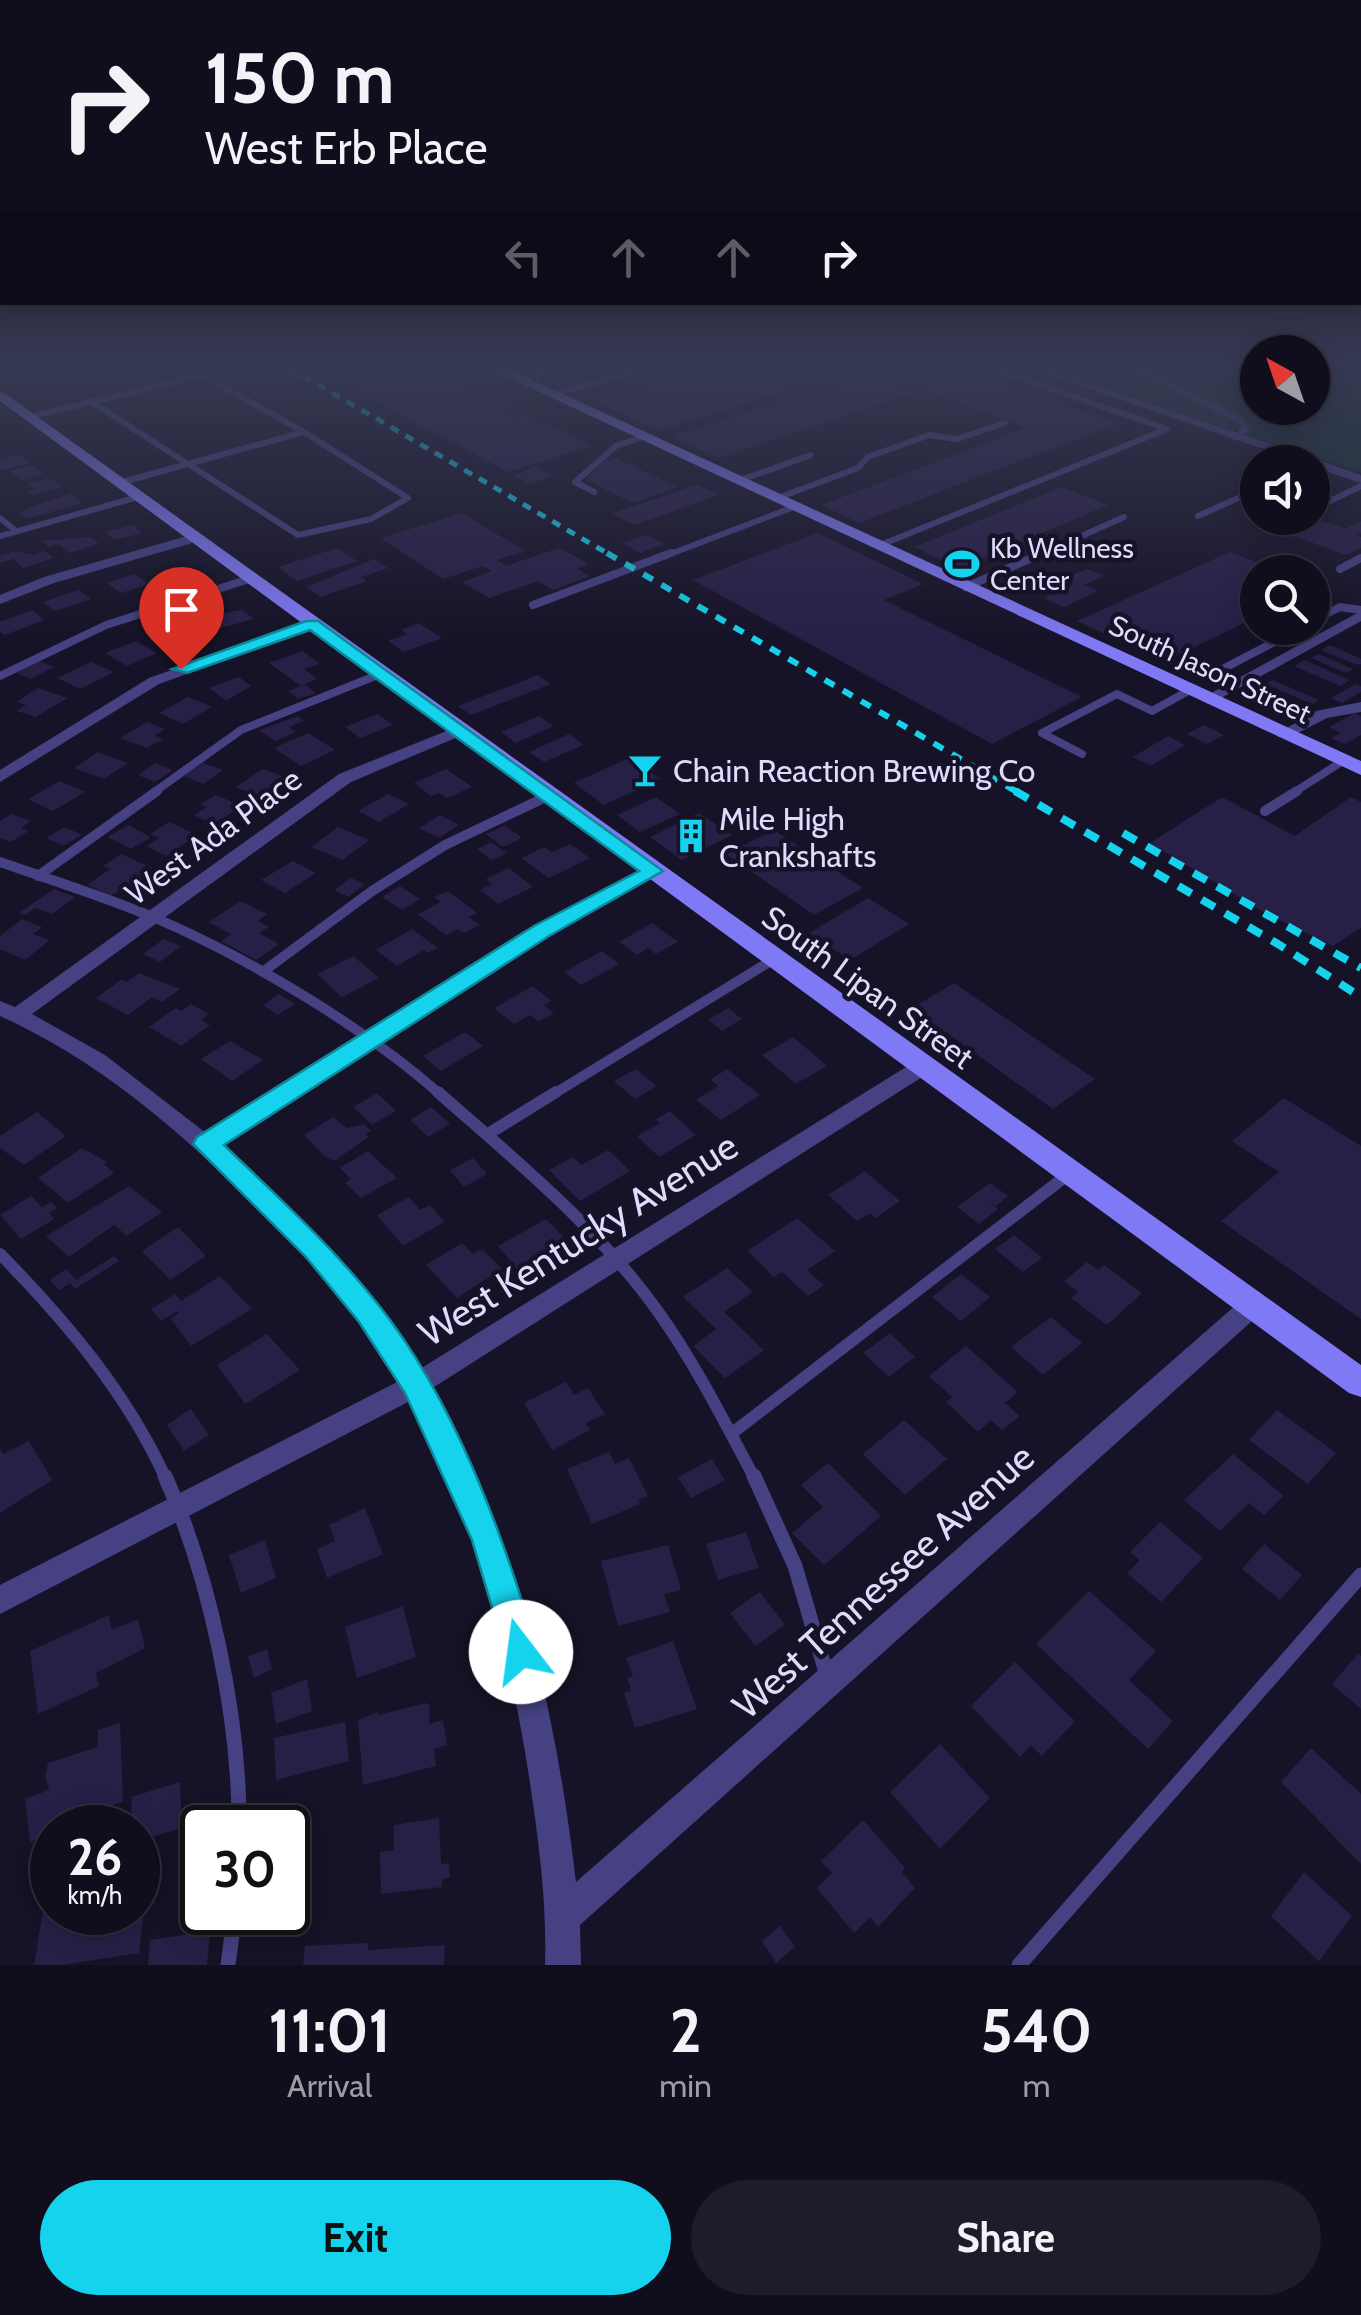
<!DOCTYPE html>
<html lang="en">
<head>
<meta charset="utf-8">
<style>
  body { margin:0; font-family:Cabin,sans-serif; background:#1e1c2a; color:#f1f3f6; height:100vh; display:flex; flex-direction:column; font-size:38px; white-space:nowrap }
  * { box-sizing:border-box; margin:0 }
  p { font-size:32px; color:#9c9ca4 }
  .icon { flex:none; width:55px; height:55px; fill:none; stroke:currentColor; stroke-width:2; stroke-linecap:round; stroke-linejoin:round }
  .map { position:relative; height:1965px; overflow:hidden }
  .details { display:flex; flex-direction:column; background:#100e1d; flex:1 }
  .details>* { flex:none }
  .guide { position:absolute; left:0px; top:0px; width:1362px; height:305px; box-shadow:0 5px 25px #0003,0 0 0 2px #302e3b; background:#100e1d; color:#f1f3f6; overflow:hidden }
  .needle { width:65px; rotate:320deg }
  .controls { position:absolute; left:1240px; top:335px; display:grid; gap:20px }
  .controls a { display:grid; place-items:center; width:90px; height:90px; border-radius:50%; background:#100e1d; box-shadow:0 5px 25px #0003,0 0 0 2px #302e3b; font-size:50px }
  .speed { position:absolute; left:30px; top:1805px; display:flex; gap:20px; font-size:50px; font-weight:700; text-align:center }
  .speed>* { display:grid; place-content:center; width:130px; height:130px; border-radius:50%; background:#100e1d; box-shadow:0 5px 25px #0003,0 0 0 2px #302e3b; line-height:1 }
  .speed small { font-size:25px; font-weight:400 }
  .speed .limit { border:5px solid #111; border-radius:15px; background:#fff; color:#111 }
  .pin { position:absolute; display:grid; place-items:center; width:85px; height:85px; color:#fff; margin:-102px -42px; border-radius:50% 50% 50% 0; rotate:-45deg; box-shadow:0 0 10px #0007 }
  .pin .icon { rotate:45deg }
  .me { position:absolute; width:110px; margin:-55px; rotate:345deg; stroke-linejoin:round; filter:drop-shadow(0 0 8px #0008) }
  .turn { display:flex; align-items:center; gap:35px; height:210px; padding:0 40px; font-size:45px }
  .turn .icon { width:130px; height:130px; stroke-width:2.5 }
  .turn b { display:block; font-size:70px; line-height:85px }
  .lanes { display:flex; align-items:center; height:95px; padding:0 40px; background:#0003; justify-content:center; gap:50px; direction:ltr }
  .lanes .off { opacity:.35 }
  .eta { display:flex; justify-content:space-evenly; align-items:center; height:170px; text-align:center }
  .eta b { font-size:60px; font-weight:700; line-height:70px }
  .action { display:flex; gap:20px; margin-top:auto; padding:20px 40px }
  .action a { flex:1; height:115px; border-radius:60px; background:#16d3ed; color:#111; font-size:40px; font-weight:700; line-height:115px; text-align:center }
  .action a+a { background:#1e1c2a; color:#f1f3f6 }
  .map>svg:first-child { display:block }
</style>
</head>
<body>
<div class="map">
<svg width="1361" height="1965" viewBox="0 0 1361 1965">
  <rect width="100%" height="100%" fill="#161227"/>
  <path fill="#153130" d="M1045,367H1257L1258,408H1312L1313,367H1361V473Z"/>
  <path fill="#281f47" d="M21,367L34,369H60L14,384L0,375Z
    M368,367H427L486,396L494,394L520,406L501,411L514,418L525,415L591,446L508,472L332,377Z
    M709,367H855V368L659,431L594,402Z
    M876,367H957L1116,424L859,523L821,505L1027,428L870,369Z
    M866,376L913,393L718,458L672,437Z
    M19,455L30,463L4,470L0,468V460Z
    M616,458L678,487L633,503L586,480L601,463Z
    M31,465L45,474L22,481L9,471Z
    M536,467L554,476L530,484L513,475Z
    M50,478L62,487L33,495L27,491L35,489L28,484Z
    M697,485L719,495L634,525L612,513Z
    M1062,487L1108,505L959,568L914,547Z
    M71,493L83,503L27,519L19,512Z
    M1258,510V518H1314L1345,529L1361,521V533L1356,535L1361,537V548L1346,555L1243,517Z
    M462,513L525,551L497,560L506,566L559,548L589,564L577,569L590,576L553,590L538,581L489,598L462,582L492,571L483,566L443,579L381,538Z
    M133,525L142,533L114,540L105,532Z
    M818,533L923,584L884,600L1082,697L992,744L693,580Z
    M647,535L665,544L640,553L622,543Z
    M91,537L99,544L69,553L59,544L49,547L42,541Z
    M337,548L357,561L297,581L278,567Z
    M15,551L33,555L44,551L53,558L23,568L13,559L0,563V556Z
    M1230,552L1281,572H1258V616L1164,662L1077,621Z
    M374,559L388,568L361,577L367,581L320,597L306,587Z
    M1087,569L1104,576L1084,585L1098,591L1064,607L1044,598L1075,584L1064,579Z
    M134,574L149,584L121,593L107,583Z
    M78,590L91,599L55,611L43,602Z
    M32,610L44,620L5,635L0,632V622Z
    M242,610L254,619L220,628L206,616Z
    M419,623L442,638L404,652L388,641L407,634L401,630Z
    M198,626L208,635L174,646L163,636Z
    M136,641L157,653L127,666L105,653Z
    M1330,645L1361,659V664L1357,665L1321,650Z
    M303,651L320,664L304,669L317,679L304,684L316,693L298,699L288,691L301,686L269,663Z
    M1319,654L1353,669L1346,673L1311,658Z
    M1304,660L1350,680L1340,686L1294,666Z
    M39,661L54,667L31,679L16,673Z
    M91,662L114,672L80,689L57,678Z
    M538,675L551,684L471,715L458,706Z
    M239,677L251,686L226,701L209,688Z
    M1273,680L1319,700L1312,704L1266,684Z
    M1356,684L1361,686V692L1342,703L1331,698Z
    M1262,687L1303,704L1295,709L1254,692Z
    M38,688L67,698L36,717L17,711L26,705L16,702Z
    M188,697L212,707L183,724L159,713Z
    M1355,713L1361,716V735L1345,744L1331,738L1341,733L1329,727Z
    M378,714L393,725L360,738L345,727Z
    M298,716L304,721L289,727L296,732L276,741L259,730Z
    M539,716L554,726L516,743L501,732Z
    M147,722L165,729L154,736L163,739L147,748L120,738Z
    M1204,725L1224,735L1207,744L1187,734Z
    M308,733L335,750L301,766L274,748Z
    M569,734L584,745L544,762L529,752Z
    M1168,736L1185,745L1151,766L1133,757Z
    M98,752L128,763L104,779L74,768Z
    M629,758L660,779L604,805L574,783Z
    M156,763L173,770L155,782L138,775Z
    M203,763L223,770L204,784L184,776Z
    M263,769L285,777L258,796L236,787Z
    M446,769L472,787L447,798L439,793L431,796L414,783Z
    M60,781L85,792L53,811L28,799Z
    M388,794L409,804L379,822L358,811Z
    M216,795L242,806L213,824L194,815L207,807L200,804Z
    M656,797L680,814L640,832L617,815Z
    M1222,797L1295,836L1351,797L1361,802V928L1333,946L1265,913L1150,843Z
    M699,813L732,835L682,860L650,837Z
    M11,814L31,821L21,828L29,831L11,842L0,838V821Z
    M440,815L459,825L439,838L419,828Z
    M169,822L198,835L166,856L146,846L159,838L150,834Z
    M128,825L151,837L131,849L107,837Z
    M505,825L522,838L503,847L486,834Z
    M65,827L82,835L63,846L46,838Z
    M338,827L369,840L342,860L311,847Z
    M774,830L863,888L814,915L726,854Z
    M491,842L507,853L492,860L477,849Z
    M570,844L590,858L549,878L521,858L544,847L552,852Z
    M121,854L152,868L111,896L87,885L110,869L103,866Z
    M293,861L316,873L285,893L261,880Z
    M509,868L533,887L498,904L480,890L492,884L486,879Z
    M351,878L365,884L348,897L334,890Z
    M400,886L420,899L402,910L382,897Z
    M54,889L75,897L52,914L35,908L25,915L19,913Z
    M448,891L477,913L469,917L480,925L464,933L458,929L446,935L418,914L441,902L434,897Z
    M868,898L909,924L850,960L809,933Z
    M241,901L267,914L258,921L269,927L259,933L279,944L256,960L221,941L231,934L208,922Z
    M22,919L42,927L33,934L50,940L25,960L0,949V936Z
    M652,923L678,942L656,954L648,948L637,955L619,942Z
    M412,929L438,948L428,953L424,950L397,966L376,950Z
    M164,939L181,946L160,962L143,954Z
    M602,951L619,964L581,985L564,972Z
    M353,956L379,978L342,997L317,974Z
    M139,973L180,989L162,1002L152,997L128,1015L96,998L122,979L127,982Z
    M954,983L1095,1079L1053,1109L912,1008Z
    M533,986L551,1001L544,1005L554,1013L538,1021L530,1015L514,1024L494,1008Z
    M279,994L295,1004L278,1015L263,1005Z
    M191,1004L209,1014L201,1020L210,1025L181,1046L149,1027L176,1008L181,1011Z
    M728,1008L742,1019L722,1031L708,1020Z
    M465,1032L483,1046L441,1071L423,1056Z
    M793,1037L827,1066L796,1084L762,1055Z
    M230,1041L263,1060L232,1081L201,1059Z
    M636,1069L657,1086L635,1099L614,1081Z
    M727,1069L760,1095L721,1120L696,1100L718,1086L710,1080Z
    M377,1093L396,1111L372,1125L353,1107Z
    M1284,1098L1361,1146V1319L1221,1221L1279,1172L1232,1141Z
    M431,1107L450,1124L428,1137L410,1120Z
    M670,1111L696,1135L659,1157L637,1136L660,1123L656,1119Z
    M37,1112L66,1136L24,1165L0,1148V1136Z
    M333,1117L347,1128L364,1124L371,1131L366,1134L369,1137L334,1161L323,1155L304,1135Z
    M82,1148L107,1162L104,1164L114,1173L68,1203L38,1178Z
    M608,1150L630,1171L580,1201L549,1170L573,1157L581,1165Z
    M368,1151L397,1178L361,1198L345,1183L351,1179L340,1168Z
    M473,1158L487,1174L464,1187L450,1170Z
    M865,1171L900,1201L876,1218L870,1213L857,1221L828,1195Z
    M990,1183L1008,1196L996,1206L984,1197L998,1209L979,1224L957,1207Z
    M129,1186L162,1212L127,1236L114,1225L69,1257L46,1236Z
    M31,1196L42,1207L51,1202L57,1208L49,1213L54,1219L21,1239L0,1215Z
    M409,1197L420,1210L430,1205L444,1222L403,1246L377,1215Z
    M797,1218L835,1251L807,1270L824,1285L808,1296L782,1272L774,1277L747,1251Z
    M546,1219L566,1240L517,1269L498,1246Z
    M178,1227L206,1256L170,1280L142,1251Z
    M1014,1235L1042,1258L1023,1272L995,1249Z
    M462,1243L473,1254L482,1249L502,1269L457,1298L426,1265Z
    M114,1256L119,1261L75,1289L70,1283L59,1290L50,1280L66,1269L76,1280Z
    M1087,1262L1098,1270L1104,1265L1142,1293L1107,1325L1071,1298L1078,1292L1064,1281Z
    M727,1268L753,1292L724,1312L764,1350L725,1378L693,1346L716,1329L683,1297Z
    M961,1274L990,1297L961,1321L932,1297Z
    M220,1276L252,1309L191,1346L171,1319L179,1313L177,1311L161,1321L151,1309L175,1294L181,1301Z
    M1051,1317L1082,1343L1043,1375L1011,1347Z
    M890,1333L915,1357L889,1377L863,1353Z
    M267,1334L300,1370L245,1404L217,1365Z
    M966,1346L1018,1392L1005,1403L1020,1416L1002,1430L991,1420L978,1432L946,1402L952,1397L929,1376Z
    M566,1382L574,1395L588,1388L605,1414L586,1423L590,1430L552,1450L524,1403Z
    M191,1409L209,1435L184,1451L167,1425Z
    M1277,1410L1336,1453L1308,1484L1249,1440Z
    M904,1420L947,1459L905,1495L863,1454Z
    M29,1441L52,1480L0,1513V1449L3,1454Z
    M609,1452L615,1464L629,1458L648,1496L638,1500L640,1504L592,1524L567,1469Z
    M1233,1454L1284,1496L1264,1515L1249,1503L1220,1531L1184,1500Z
    M712,1459L725,1480L691,1498L678,1477Z
    M828,1463L881,1516L824,1565L792,1533L823,1507L801,1485Z
    M365,1508L383,1554L327,1578L317,1549L335,1541L329,1525Z
    M1160,1522L1203,1558L1161,1602L1127,1573L1140,1560L1130,1552Z
    M746,1532L759,1568L718,1580L706,1544Z
    M265,1540L276,1578L241,1593L229,1555Z
    M1264,1544L1302,1575L1280,1600L1242,1569Z
    M668,1545L681,1590L664,1594L670,1612L618,1626L601,1561Z
    M1089,1591L1156,1651L1129,1680L1173,1721L1148,1749L1036,1644Z
    M760,1592L785,1625L755,1646L730,1613Z
    M403,1606L416,1657L357,1678L345,1627Z
    M109,1615L112,1630L138,1619L145,1648L96,1673L99,1686L38,1714L30,1651Z
    M673,1641L697,1709L635,1728L624,1693L631,1690L627,1678L633,1676L626,1658Z
    M267,1649L272,1669L254,1678L248,1656Z
    M1358,1654L1361,1656V1709L1332,1684Z
    M1015,1662L1075,1721L1042,1756L1031,1745L1020,1757L971,1706Z
    M307,1679L312,1711L276,1724L271,1693Z
    M426,1703L430,1705L429,1724L443,1720L447,1745L434,1749L436,1766L363,1785L358,1720L378,1712V1715Z
    M345,1722L349,1761L276,1780L274,1738Z
    M120,1723L123,1802L111,1805V1816L76,1828H52V1835L30,1842L25,1799L49,1790L45,1776L48,1763L98,1747V1730Z
    M940,1744L990,1798L940,1849L890,1792Z
    M1311,1748L1361,1794V1864L1281,1782Z
    M180,1782L182,1828L138,1841V1828H132L131,1797Z
    M439,1818L441,1864L449,1863L450,1878L442,1879V1887L381,1894L380,1852L394,1850V1825Z
    M863,1820L905,1868L902,1872L915,1888L878,1927L870,1917L854,1933L817,1888L832,1873L821,1861Z
    M1304,1872L1352,1916L1319,1961L1271,1916Z
    M148,1877L139,1953L62,1965H34L46,1893H52V1912H138V1879Z
    M780,1926L795,1947L776,1963L762,1941Z
    M210,1931L207,1965H148L150,1940Z
    M368,1943V1950L445,1945L444,1965H303L305,1946Z"/>
  <g fill="none" stroke-linecap="round" stroke-linejoin="round">
    <path stroke="#454183" stroke-width="6" d="M1133,367L1242,421L1246,429L1235,437
      M518,380L561,367
      M552,395L649,367
      M92,402L298,535L371,519L408,498L304,432
      M29,417L202,375L304,432L119,483
      M738,481L811,455
      M594,492L575,482L616,446L642,437
      M775,499L858,468L868,457L929,435L957,439L1005,423
      M1312,503L1320,506L1361,486
      M1198,516L1258,489
      M0,518L16,531
      M0,536L138,497
      M878,546L1167,429L988,367
      M665,556L794,507
      M1037,556L1124,517"/>
    <path stroke="#454183" stroke-width="8" d="M1340,569L1361,558
      M966,587L1043,553
      M533,605L671,553
      M1312,621L1340,607L1361,610
      M1211,675L1301,628
      M0,676L106,625L249,579
      M1082,754L1042,733L1117,694L1152,711L1190,690
      M153,793L241,730L380,674
      M1293,793L1343,761"/>
    <path stroke="#454183" stroke-width="10" d="M1265,811L1297,791
      M0,862C51,880 103,896 153,917C247,957 364,1027 441,1095
      M38,876L157,791
      M264,971L372,891L445,845L548,796
      M552,1095L774,959"/>
    <path stroke="#454183" stroke-width="12" d="M438,1092C516,1161 599,1228 659,1313C696,1365 725,1423 755,1479
      M488,1134L556,1092
      M0,1254C65,1320 127,1393 166,1479
      M731,1434L1070,1173"/>
    <path stroke="#454183" stroke-width="15" d="M165,1476C210,1576 240,1719 239,1828
      M754,1476L795,1566L827,1676
      M228,1965L235,1912
      M1019,1965L1361,1575"/>
    <path fill="#454183" fill-rule="evenodd" d="M1024,367H1041L1316,459L1361,475V483L1312,467V462H1302Z
      M194,534L201,538L199,541L54,583L0,604V595L44,577Z
      M1361,611V621L1214,702L1208,704L1200,699Z
      M312,620L317,621V627L159,684L0,782V770L149,678Z
      M1361,702V712L1327,718L1290,737H1278L1276,734L1316,711Z
      M459,726L467,731L465,734L351,782L32,1014L105,1055L206,1133L534,927L647,867H659L662,871L659,875L548,935L221,1145C294,1213 370,1281 420,1369L914,1062H930L933,1067L930,1072L431,1389C517,1540 556,1711 576,1882L1244,1298L1253,1295L1262,1298L1265,1305L1262,1312L580,1925L581,1965H545C547,1904 539,1844 530,1783C510,1650 475,1520 410,1401L0,1614V1585L399,1381C357,1311 305,1255 247,1198C173,1125 95,1059 0,1016V1001L15,1007L339,774Z"/>
    <path fill="#7f79f5" fill-rule="evenodd" d="M486,367H504L1361,761V775Z
      M0,390L1361,1365V1397L1349,1393L0,401Z"/>
    <path stroke="#16d3ed" stroke-width="5" stroke-dasharray="9 8" stroke-linecap="butt" d="M288,367L612,556"/>
    <path stroke="#16d3ed" stroke-width="6" stroke-dasharray="11 10" stroke-linecap="butt" d="M607,553L1019,793"/>
    <path stroke="#16d3ed" stroke-width="8" stroke-dasharray="15 12" stroke-linecap="butt" d="M1015,791L1278,944L1361,997
      M1123,833L1361,968"/>
  </g>
  <linearGradient id="sky" x2="0" y2="1"><stop stop-color="#0c0a15"/><stop offset="0.57" stop-color="#363952"/><stop offset="1" stop-color="#363952" stop-opacity="0"/></linearGradient>
  <rect width="1361" height="643" fill="url(#sky)"/>
  <path fill="#16d3ed" stroke="#0e899a" stroke-width="2.5" d="M306,621H318L663,871L549,936L224,1145C277,1196 331,1245 377,1303C455,1400 503,1535 538,1652L533,1665L521,1670L509,1665L472,1540L405,1393L359,1322L306,1257L193,1144L197,1137L534,926L639,871L310,630L187,673L172,669Z"/>
  <defs>
    <g id="stadium-bare" transform="scale(2.7)"><path d="M0-5a6.5 5 0 1 0 0 10a6.5 5 0 1 0 0-10ZM-3.5-1.8h7v3.6h-7Z" fill="#16d3ed" stroke="#161227" stroke-width="2.5" paint-order="stroke"/></g>
    <g id="bar-bare" transform="scale(2.7)"><path d="M-6-5H6L.8 .8V4.5H3.5V6h-7V4.5H-.8V.8Z" fill="#16d3ed" stroke="#161227" stroke-width="2.5" paint-order="stroke"/></g>
    <g id="building-bare" transform="scale(2.7)"><path d="M-4-6H4V6H1V3H-1V6H-4ZM-2.5-4.3h1.7v1.8h-1.7ZM.8-4.3h1.7v1.8H.8ZM-2.5-1h1.7V.8h-1.7ZM.8-1h1.7V.8H.8Z" fill="#16d3ed" stroke="#161227" stroke-width="2.5" paint-order="stroke"/></g>
  </defs>
  <g fill-rule="evenodd">
    <use href="#stadium-bare" x="962" y="564"/>
    <use href="#bar-bare" x="645" y="770"/>
    <use href="#building-bare" x="691" y="836"/>
  </g>
  <g text-anchor="middle" dominant-baseline="central" stroke-width="9" stroke-linejoin="round" paint-order="stroke">
    <g font-size="28" fill="#dfdbfc" stroke="#161227" text-anchor="start">
      <text x="990" y="548">Kb Wellness<tspan x="990" dy="32">Center</tspan></text>
    </g>
    <g font-size="28" fill="#dfdbfc" stroke="#161227">
      <text transform="translate(1210 669) rotate(25)">South Jason Street</text>
    </g>
    <g font-size="32" fill="#dfdbfc" stroke="#161227" text-anchor="start">
      <text x="673" y="770">Chain Reaction Brewing Co</text>
      <text x="719" y="818">Mile High<tspan x="719" dy="37">Crankshafts</tspan></text>
    </g>
    <g font-size="32" fill="#dfdbfc" stroke="#161227">
      <text transform="translate(213 836) rotate(-36)">West Ada Place</text>
      <text transform="translate(868 987) rotate(36)">South Lipan Street</text>
    </g>
    <g font-size="38" fill="#dfdbfc" stroke="#161227">
      <text transform="translate(578 1239) rotate(-32)">West Kentucky Avenue</text>
      <text transform="translate(883 1581) rotate(-42)">West Tennessee Avenue</text>
    </g>
  </g>
</svg>
<div class="controls">
<a><svg class="needle" viewBox="-14 -14 28 28"><path d="M0-13l5 13h-10z" fill="#e53935"/><path d="M0 13l5-13h-10z" fill="#9c9ca4"/></svg></a>
<a><svg class="icon" aria-label="sound" viewBox="0 0 24 24"><path d="M4 9h4l5-4v14l-5-4H4zM17 9q2 3 0 6"/></svg></a>
<a><svg class="icon" aria-label="search" viewBox="0 0 24 24"><circle cx="10" cy="10" r="6"/><path d="M15 15l6 6"/></svg></a>
</div>
<div class="speed"><div>26<small>km/h</small></div><div class="limit">30</div></div>
<div class="pin" style="left:181px;top:669px;background:#d93025"><svg class="icon" aria-label="arrive" viewBox="0 0 24 24"><path d="M6 21V4h12l-3 4 3 4H6"/></svg></div>
<svg class="me" style="left:521px;top:1652px" viewBox="-20 -20 40 40"><circle r="19" fill="#fff"/><path d="M0-13L10 11 0 6-10 11z" fill="#16d3ed"/></svg>
<div class="guide">
<div class="turn"><svg class="icon" aria-label="right" viewBox="0 0 24 24"><path d="M7 20v-9h11M14 6l5 5-5 5"/></svg><div><b>150 m</b>West Erb Place</div></div>
<div class="lanes"><svg class="icon off" aria-label="left" viewBox="0 0 24 24"><path d="M17 20v-9H6M10 6l-5 5 5 5"/></svg><svg class="icon off" aria-label="ahead" viewBox="0 0 24 24"><path d="M12 20V5M6 11l6-6 6 6"/></svg><svg class="icon off" aria-label="ahead" viewBox="0 0 24 24"><path d="M12 20V5M6 11l6-6 6 6"/></svg><svg class="icon" aria-label="right" viewBox="0 0 24 24"><path d="M7 20v-9h11M14 6l5 5-5 5"/></svg></div>
</div>
</div>
<section class="details">
<div class="eta">
<div><b>11:01</b><p>Arrival</p></div>
<div><b>2</b><p>min</p></div>
<div><b>540</b><p>m</p></div>
</div>
<div class="action"><a>Exit</a><a>Share</a></div>
</section>
</body>
</html>
